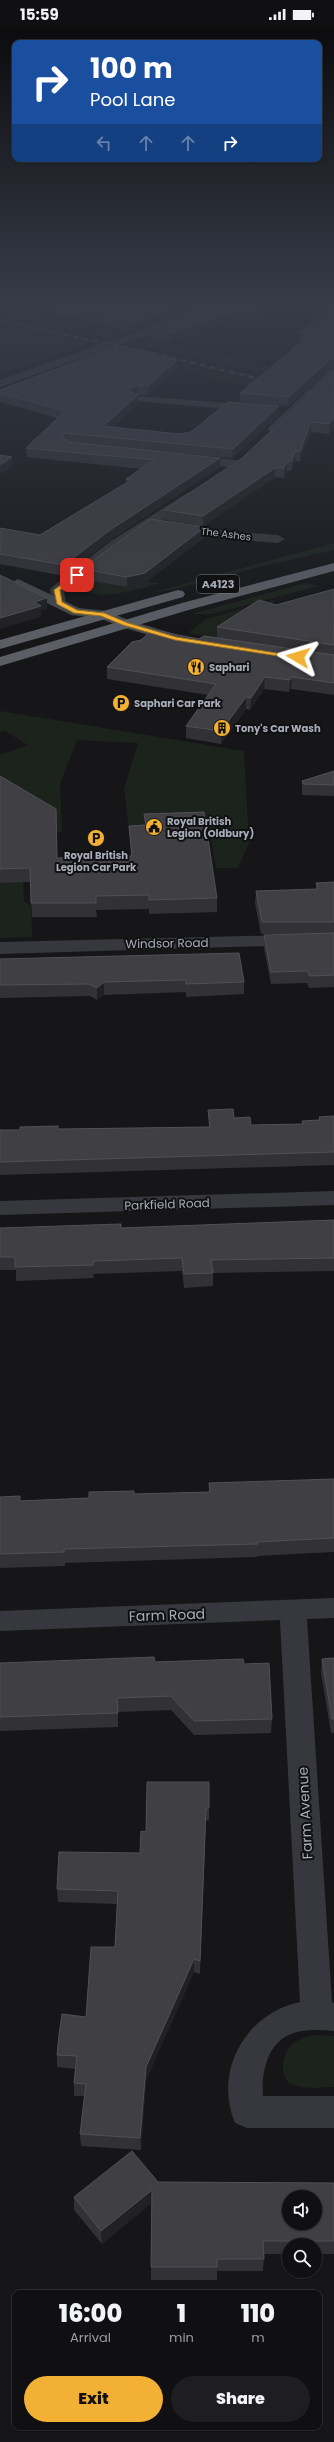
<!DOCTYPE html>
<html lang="en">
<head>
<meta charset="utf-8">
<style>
  body { margin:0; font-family:Poppins,sans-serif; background:#1e1e20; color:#f1f3f6; height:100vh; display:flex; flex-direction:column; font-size:15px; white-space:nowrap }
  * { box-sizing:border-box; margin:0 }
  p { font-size:13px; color:#9c9d9f }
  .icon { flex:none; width:22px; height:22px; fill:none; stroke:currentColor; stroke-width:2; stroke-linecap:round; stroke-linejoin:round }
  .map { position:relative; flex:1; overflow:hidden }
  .details { position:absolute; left:12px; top:2262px; width:310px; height:140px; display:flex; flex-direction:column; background:#101012; border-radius:8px; box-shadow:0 1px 3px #0004,0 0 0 1px #303032 }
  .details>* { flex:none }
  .banner { position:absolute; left:12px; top:12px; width:310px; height:122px; border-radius:8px; box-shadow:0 1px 3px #0004,0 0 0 1px #303032; background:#1a4fa0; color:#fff; overflow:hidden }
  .fabs { position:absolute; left:282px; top:2162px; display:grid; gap:8px }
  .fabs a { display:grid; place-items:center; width:40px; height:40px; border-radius:50%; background:#101012; box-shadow:0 1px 3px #0004,0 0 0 1px #303032; font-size:20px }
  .pin { position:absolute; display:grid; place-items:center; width:34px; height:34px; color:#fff; margin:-17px; border-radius:8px; box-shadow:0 2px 6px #0006 }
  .me { position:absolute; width:44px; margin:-22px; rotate:277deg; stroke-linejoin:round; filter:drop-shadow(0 0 3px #0008) }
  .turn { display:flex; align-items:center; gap:14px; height:84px; padding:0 12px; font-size:18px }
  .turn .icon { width:52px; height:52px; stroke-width:2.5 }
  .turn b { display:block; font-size:28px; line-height:34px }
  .lanes { display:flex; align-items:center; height:38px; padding:0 12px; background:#0003; justify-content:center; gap:20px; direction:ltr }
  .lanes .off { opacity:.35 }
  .eta { display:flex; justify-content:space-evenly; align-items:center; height:68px; text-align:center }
  .eta b { font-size:24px; font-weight:800; line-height:28px }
  .cta { display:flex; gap:8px; margin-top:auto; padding:8px 12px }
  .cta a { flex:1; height:46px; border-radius:24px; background:#f2b134; color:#111; font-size:16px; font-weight:800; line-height:46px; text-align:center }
  .cta a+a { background:#1e1e20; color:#f1f3f6 }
  .status { display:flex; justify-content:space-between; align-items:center; height:28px; padding:0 20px; background:#101012; direction:ltr }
  .status svg { height:11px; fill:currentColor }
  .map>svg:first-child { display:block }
</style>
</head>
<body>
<div class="status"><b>15:59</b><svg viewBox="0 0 49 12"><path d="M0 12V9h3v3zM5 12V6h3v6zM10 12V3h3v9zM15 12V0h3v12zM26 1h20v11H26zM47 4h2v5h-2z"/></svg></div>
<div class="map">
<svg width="334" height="2414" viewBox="0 0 334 2414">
  <rect width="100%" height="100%" fill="#161618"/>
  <path fill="#1c231d" d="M0,280L119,304L131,299L151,296L110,310L0,288Z
    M0,296L93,314L0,346Z
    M148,309L155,311L308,348L269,347L132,315Z
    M121,320L289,362C230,359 175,342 121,320Z
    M334,515V522L254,540L176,561L150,565Z
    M91,548L127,559L147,554L160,555C142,560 98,575 84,560L85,554Z
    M306,555L319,558L212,586H191Z
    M278,571L218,610L188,605L206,591Z
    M0,683L244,723L249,815L238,840H216L208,791L130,811L124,761L138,715L77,712L60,756L62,804L0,806V727L28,717L5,703L0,704Z
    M23,854L24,873L31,878L32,909L0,910V855Z
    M313,2007L334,2008V2059C321,2059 303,2062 291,2056C279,2049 282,2026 291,2017C297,2012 306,2009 313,2007Z"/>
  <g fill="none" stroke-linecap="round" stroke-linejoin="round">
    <path fill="#37383d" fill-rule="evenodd" d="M334,341V350L278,404H270L268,401L270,398L330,342Z
      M137,368L255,377L261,380L255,383L133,373L131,371Z
      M190,427L236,432L242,436L236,440L186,434L184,431Z
      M189,464L195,468L194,471L121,519L64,563L66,575L64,578H54L50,562L52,559L111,513Z
      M176,495L225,503L278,507L285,511L278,515L225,511L171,502L169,499Z
      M334,906V916L0,926V914Z
      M334,1163V1177L0,1187V1173Z
      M334,1570V1590L307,1591L332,1974L334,1975V2003C322,2002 309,2001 297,2004C268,2011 261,2043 263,2068H334V2100H247L235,2095C213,2043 246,1985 300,1974L280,1592L0,1603V1583Z"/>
    <path fill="#37383d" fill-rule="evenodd" d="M209,273H222L175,297L0,359V352L167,293Z"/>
    <path fill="#45474d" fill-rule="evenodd" d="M18,551L79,580L107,583L131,593L185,609L187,612L180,616L121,599L99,590L71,587L13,558L11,555Z"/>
    <path fill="#5b5e65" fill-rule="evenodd" d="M334,535V543L192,581L0,638V629L182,575Z
      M178,562L183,563L185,566L183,569L0,621V612Z"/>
    <g stroke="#4a4c52" stroke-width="2.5">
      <path id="rail" d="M0,293L152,325L268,353
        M293,360L334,371"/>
    </g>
    <use href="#rail" stroke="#111113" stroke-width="1.5" stroke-dasharray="5" stroke-linecap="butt"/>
  </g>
  <path fill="#323236" d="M9,273H206L166,292L131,304Z
    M277,273L256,292L238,290L169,314L147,308V300L176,290Z
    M334,280V340L329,341L288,378L240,374V365L302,313L298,312L299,304Z
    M177,341L148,367H138V376L112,399L179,406L279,387L232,430L165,424L220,439L110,512L64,548L0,536V500L40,507L126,455V451L141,441L27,429L26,420L57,390L0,374V362Z
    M334,344L329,406L311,404L300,433H295L291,443H287L284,450L275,449L203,498L164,492V482L241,431Z
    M205,499V509L145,555L127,559L82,551V541Z
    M334,561V667L291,661L289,664L264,661L250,682L246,681L221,716L186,710V698L208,667L107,651V639L199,611L217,610V599L276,577Z
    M334,743V768L302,767V753Z
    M0,748L57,830L131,828L130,811L129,798L145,797L144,786L217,870V884L149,886V881L96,882L97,889H32L30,854L0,855Z
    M334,854V959L309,960L307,955L271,956L264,920V907L312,906H261L255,875L256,863L316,861V855Z
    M0,931L244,954V966L186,969V964L104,967L97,972L90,968L0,970Z
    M208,1082L234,1090L251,1097L302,1096V1093L319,1092V1089L334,1088V1137L0,1147V1102L209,1099Z
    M334,1192V1243L213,1245V1258L184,1260L182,1243L93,1246L94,1250L16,1253V1242H0V1200H121Z
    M334,1451V1524L257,1528V1529L65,1535V1538L0,1540V1469L20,1468V1473L89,1470L134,1466L209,1464V1455Z
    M334,1630V1705H331L321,1644L322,1631Z
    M155,1634L244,1636L272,1691L271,1705L194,1707L171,1682L118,1684V1699L0,1703V1635Z
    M147,1754L209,1780V1792L206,1793L200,1946L194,1944L146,2052L141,2122L81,2118L80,2106L84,2068H74V2055L75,2041L57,2039V2027L86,1989L115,1919L117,1876L58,1874L57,1861L140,1825L146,1804Z
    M158,2154L334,2155V2226H315V2217H289V2226H264L263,2243H217V2252H151V2175L102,2216L74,2182V2169Z"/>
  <path fill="#212124" d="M189,273H206L166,292L131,304V296Z
    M268,273H277L256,292L257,284Z
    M239,282L238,290L169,314V306Z
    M334,331V340L329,341L288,378L289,369L329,332Z
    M177,332V341L148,367V358Z
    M137,357V366L130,370V361Z
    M138,367V376L103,407V398Z
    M279,378V387L232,430L233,421Z
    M334,390V399L329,406V396Z
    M311,394V404L300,433V424Z
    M295,423V433L291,443L292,433Z
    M12,429L13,439L0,446V437Z
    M220,430V439L110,512L64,548V537L110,502Z
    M287,433V443L284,450V440Z
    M275,440V449L203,498V488Z
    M205,499V509L145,555L127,559V549Z
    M47,570V581L41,583V589L0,601V590L34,574Z
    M265,649L264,661L250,682L251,670Z
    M292,649L291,661L289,664L290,652Z
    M246,669V681L221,716V703Z
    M104,954V967L97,972V960Z
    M194,1931V1944L146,2052L141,2122L140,2110L146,2039Z
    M152,2162V2175L102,2216L101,2203Z"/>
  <path fill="#3f3f44" stroke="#4f5156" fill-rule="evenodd" d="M40,273H90L95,275L100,273H189L166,283L131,296Z
    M210,273H268L257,284L239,282L169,306L147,300L176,290Z
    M334,280V331L329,332L289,369L240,365L311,306L299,304Z
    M118,318L177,332L148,358L137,357L130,361V363L138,367L103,398L179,406L191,404L228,374L279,378L233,421L64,405L62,409L69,414L220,430L110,502L64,537L0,526V500L40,507L131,452L126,451L154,432L26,420L65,383L0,365V362Z
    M334,344V390L329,396L311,394L300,424L295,423L292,433H287L284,440H275L203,488L164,482L241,431Z
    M0,427L12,429L0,437Z
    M150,491L205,499L145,545L127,549L82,541Z
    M0,547L47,570L34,574L41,578L0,590Z
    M334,561V617L217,599L259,572L276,577Z
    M152,602L199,611L204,608L334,627V655L292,649L290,652L265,649L251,670L246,669L221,703L186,698L216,656L107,639L132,614L141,612Z
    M334,743V757L303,756L302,753Z
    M0,748L56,781L57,830L132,828L129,798L146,797L144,786L204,784L217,870L149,872V867L96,868V875H31L30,840L0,841Z
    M334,854V894H262L256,863L318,861L316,855Z
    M334,905V947L309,948L308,943L271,944L264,907Z
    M239,925L244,954L186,956V952L104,954L97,960L89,956L0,957V931Z
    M233,1081L234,1090L250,1089L251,1097L303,1096L302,1093L320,1092L319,1089L334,1088V1124L0,1134V1102H20V1099L58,1098V1101L210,1099L208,1082Z
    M334,1192V1230L211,1232L213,1245L184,1246L182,1230L93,1233V1237L15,1239V1229H0V1200L121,1196V1200Z
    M334,1451V1510L257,1514L258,1516L64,1521V1524L0,1526V1469L20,1468V1473L89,1470V1464L134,1463V1466L210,1464L209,1455Z
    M154,1629L155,1634L243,1631L244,1636L269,1635L272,1691L194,1693L171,1668L117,1670L118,1685L0,1689V1635Z
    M334,1630V1691H332L322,1631Z
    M147,1754H209V1780H206L200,1933L194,1931L146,2039L140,2110L80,2106L86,2056L74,2055L77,2028L57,2027L59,2007L62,1986L86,1989L91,1919H115L118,1863L57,1861L59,1824L140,1825L141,1803L146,1804Z
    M132,2123L158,2154L334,2155V2213H263L264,2231H217V2239H151L152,2162L101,2203L74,2169ZM289,2169H315V2195H289Z"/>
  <linearGradient id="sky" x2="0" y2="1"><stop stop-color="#0c0c0d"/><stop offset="0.45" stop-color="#363c48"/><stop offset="1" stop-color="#363c48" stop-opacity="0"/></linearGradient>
  <rect width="334" height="611" fill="url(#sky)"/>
  <path fill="#f2b134" stroke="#9d7322" d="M75,546L79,547L60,562L62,574L77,582L104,585L128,595L176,609L301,629L298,631L175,612L123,597L101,588L74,585L57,576L54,562Z"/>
  <defs>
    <g id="restaurant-disc" transform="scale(0.9)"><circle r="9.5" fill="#f2b134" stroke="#111113"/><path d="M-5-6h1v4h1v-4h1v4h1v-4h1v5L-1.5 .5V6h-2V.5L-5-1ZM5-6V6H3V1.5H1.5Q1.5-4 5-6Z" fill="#111"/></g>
    <g id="parking-disc" transform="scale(0.9)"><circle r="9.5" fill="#f2b134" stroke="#111113"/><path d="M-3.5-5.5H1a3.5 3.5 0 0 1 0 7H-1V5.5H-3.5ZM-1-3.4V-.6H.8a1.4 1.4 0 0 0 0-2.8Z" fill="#111"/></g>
    <g id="building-disc" transform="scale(0.9)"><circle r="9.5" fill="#f2b134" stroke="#111113"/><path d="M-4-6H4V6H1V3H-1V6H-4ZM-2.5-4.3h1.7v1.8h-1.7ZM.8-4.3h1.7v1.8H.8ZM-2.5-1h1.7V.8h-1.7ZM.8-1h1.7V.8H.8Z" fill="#111"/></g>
    <g id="civic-disc" transform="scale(0.9)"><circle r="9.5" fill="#f2b134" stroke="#111113"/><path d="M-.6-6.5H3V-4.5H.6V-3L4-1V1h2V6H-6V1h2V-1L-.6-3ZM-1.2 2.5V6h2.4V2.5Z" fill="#111"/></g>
  </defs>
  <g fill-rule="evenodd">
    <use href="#restaurant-disc" x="196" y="639"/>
    <use href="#parking-disc" x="121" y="675"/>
    <use href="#building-disc" x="222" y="700"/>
    <use href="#civic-disc" x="154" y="799"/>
    <use href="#parking-disc" x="96" y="810"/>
  </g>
  <g text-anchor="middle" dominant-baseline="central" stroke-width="4" stroke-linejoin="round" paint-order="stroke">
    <g font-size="10" fill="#a8adb8" stroke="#111113">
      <text transform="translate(226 506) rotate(7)">The Ashes</text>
    </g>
    <g font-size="10" font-weight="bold" fill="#a8adb8" stroke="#111113" text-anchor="start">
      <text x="209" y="639">Saphari</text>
      <text x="134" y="675">Saphari Car Park</text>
      <text x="235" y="700">Tony's Car Wash</text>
      <text x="167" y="793">Royal British<tspan x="167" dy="12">Legion (Oldbury)</tspan></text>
      <text x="96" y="827" text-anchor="middle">Royal British<tspan x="96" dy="12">Legion Car Park</tspan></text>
    </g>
    <rect fill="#111113" stroke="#7b7e86" stroke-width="1" x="197" y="547" width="42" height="18" rx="3"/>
    <g font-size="11" font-weight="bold" fill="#a8adb8">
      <text x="218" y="556">A4123</text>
    </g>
    <g font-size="12" fill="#a8adb8" stroke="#111113">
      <text transform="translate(167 915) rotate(-1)">Windsor Road</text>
      <text transform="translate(167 1176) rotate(-2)">Parkfield Road</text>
    </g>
    <g font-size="14" fill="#a8adb8" stroke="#111113">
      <text transform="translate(167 1587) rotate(-2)">Farm Road</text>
      <text transform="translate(305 1785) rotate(-93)">Farm Avenue</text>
    </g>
  </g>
</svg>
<div class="fabs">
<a><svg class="icon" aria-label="sound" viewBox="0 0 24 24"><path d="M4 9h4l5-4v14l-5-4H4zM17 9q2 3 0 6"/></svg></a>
<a><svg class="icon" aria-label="search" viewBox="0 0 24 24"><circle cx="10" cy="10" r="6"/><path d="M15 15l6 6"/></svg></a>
</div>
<div class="pin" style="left:77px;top:547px;background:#d93025"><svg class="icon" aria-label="arrive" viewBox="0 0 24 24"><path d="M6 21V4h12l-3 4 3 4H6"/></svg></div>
<svg class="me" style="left:298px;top:629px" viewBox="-20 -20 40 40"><path d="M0-17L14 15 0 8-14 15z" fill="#f2b134" stroke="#fff" stroke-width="4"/></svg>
<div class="banner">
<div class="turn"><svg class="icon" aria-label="right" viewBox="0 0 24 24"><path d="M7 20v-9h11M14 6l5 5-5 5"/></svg><div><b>100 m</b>Pool Lane</div></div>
<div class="lanes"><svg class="icon off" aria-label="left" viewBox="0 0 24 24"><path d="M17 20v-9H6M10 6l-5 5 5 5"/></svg><svg class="icon off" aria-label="ahead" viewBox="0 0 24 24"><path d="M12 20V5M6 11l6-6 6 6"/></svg><svg class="icon off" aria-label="ahead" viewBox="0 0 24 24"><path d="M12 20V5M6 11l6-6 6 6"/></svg><svg class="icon" aria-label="right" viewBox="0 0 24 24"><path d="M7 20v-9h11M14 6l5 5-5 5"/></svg></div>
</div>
<section class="details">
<div class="eta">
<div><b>16:00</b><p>Arrival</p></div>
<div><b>1</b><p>min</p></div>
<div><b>110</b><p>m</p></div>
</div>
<div class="cta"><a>Exit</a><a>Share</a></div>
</section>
</div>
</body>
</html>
